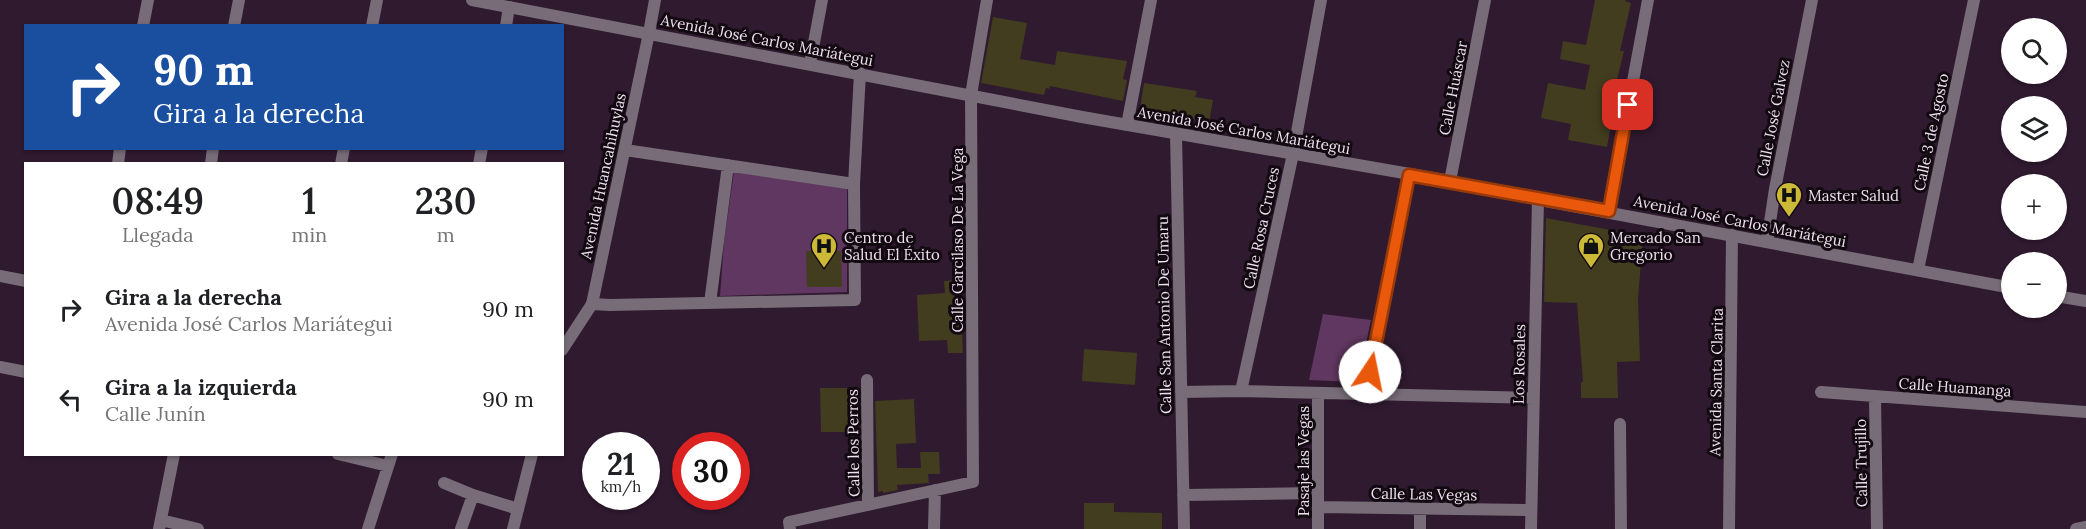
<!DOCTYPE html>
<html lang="es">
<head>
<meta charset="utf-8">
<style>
  body { margin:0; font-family:Lora,serif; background:#f2f2f2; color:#202124; height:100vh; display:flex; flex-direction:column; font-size:22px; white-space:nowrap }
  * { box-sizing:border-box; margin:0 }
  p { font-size:20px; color:#757577 }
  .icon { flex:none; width:33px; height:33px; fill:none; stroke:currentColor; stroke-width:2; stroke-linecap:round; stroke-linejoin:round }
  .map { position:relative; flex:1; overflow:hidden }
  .sheet { position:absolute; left:24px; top:162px; width:540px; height:294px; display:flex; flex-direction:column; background:#fff; border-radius:0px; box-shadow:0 2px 4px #0004 }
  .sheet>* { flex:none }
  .banner { position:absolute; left:24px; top:24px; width:540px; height:126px; border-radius:0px; box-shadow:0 2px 4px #0004; background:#1a4fa0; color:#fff; overflow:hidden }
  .buttons { position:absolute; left:2001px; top:18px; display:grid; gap:12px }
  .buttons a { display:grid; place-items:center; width:66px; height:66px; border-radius:50%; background:#fff; box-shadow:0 2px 4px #0004; font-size:30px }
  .speed { position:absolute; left:582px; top:432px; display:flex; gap:12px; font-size:30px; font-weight:700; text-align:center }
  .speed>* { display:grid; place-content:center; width:78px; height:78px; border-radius:50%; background:#fff; box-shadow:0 2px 4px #0004; line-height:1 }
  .speed small { font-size:15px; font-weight:400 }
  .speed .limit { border:9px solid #d22; background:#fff; color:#111 }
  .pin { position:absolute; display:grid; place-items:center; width:51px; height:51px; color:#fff; margin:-26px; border-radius:12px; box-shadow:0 3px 9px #0006 }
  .me { position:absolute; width:66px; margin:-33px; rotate:11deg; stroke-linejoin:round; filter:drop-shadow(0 0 4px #0008) }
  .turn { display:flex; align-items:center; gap:21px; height:126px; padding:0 30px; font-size:27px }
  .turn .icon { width:78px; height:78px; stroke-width:2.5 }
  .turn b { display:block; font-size:42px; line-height:51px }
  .eta { display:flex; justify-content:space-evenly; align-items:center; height:102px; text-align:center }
  .eta b { font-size:36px; font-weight:600; line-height:42px }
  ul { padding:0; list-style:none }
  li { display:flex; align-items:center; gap:18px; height:90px; padding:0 30px }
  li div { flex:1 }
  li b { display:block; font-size:22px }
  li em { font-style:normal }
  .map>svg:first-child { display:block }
</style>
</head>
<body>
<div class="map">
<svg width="2086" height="529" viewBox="0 0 2086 529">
  <rect width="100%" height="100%" fill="#2f1a2f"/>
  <path fill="#603760" d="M734,171L847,188V292L720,296L724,242Z
    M1323,314L1371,320L1359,376L1354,382L1309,380Z"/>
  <path fill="#423d1f" d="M1595,0H1626L1625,1L1631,3L1620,51H1624L1613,96L1616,97L1607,147L1568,140L1571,124L1541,118L1548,83L1585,90L1590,65L1560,59L1563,41L1586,45Z
    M993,17L1027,23L1020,59L1055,65L1057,51L1127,61L1123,79L1127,80L1123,101L1050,86L1049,89L1046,88L1044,95L981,83Z
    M1144,83L1197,91L1195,97L1213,100L1209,122L1173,115L1172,117L1140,109Z
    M1546,218L1643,236L1638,300L1640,361L1617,362L1618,398H1581V382H1583L1577,303L1544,302Z
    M806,251H841L842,287H807Z
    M960,280L963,353H948L947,340L919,341L917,295L945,293L944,281Z
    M1084,349L1137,353L1135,385L1082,381Z
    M820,388H859V432H821Z
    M914,399L916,443L896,444L897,468H921L920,452H939L940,474H928L929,483L897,485L898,490L883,493V491L878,492L875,401Z
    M1084,503H1114V512L1162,513V529H1084Z"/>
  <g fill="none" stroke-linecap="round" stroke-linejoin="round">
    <path stroke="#776c77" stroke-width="12" d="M143,26L148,0
      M234,26L239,0
      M372,26L377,0
      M506,26L509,7
      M649,33L655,0
      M810,64L822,0
      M1127,125L1151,0
      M1176,134L1184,529
      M625,150L854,184
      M118,164L120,148
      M211,164L213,148
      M341,164L344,148
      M479,164L482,148
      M1450,181L1485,0
      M1609,211L1648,0
      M1767,242L1775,189L1812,0
      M1918,270L1974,0
      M710,303L728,165
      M592,304L610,305L855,300L854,184L860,73
      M0,367L26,372
      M867,380L868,505
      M1241,391L1293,154L1321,0
      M1181,392L1241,391L1533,398
      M1821,392L2086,412
      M1366,394L1409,175
      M1875,396L1877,529
      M1620,424L1621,529
      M338,454L388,466
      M444,483L473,495L518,509
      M1183,495L1317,493
      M1318,507L1530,510
      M161,520L198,529
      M159,529L174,454
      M368,529L392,454
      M461,529L473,495
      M790,529L789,522L973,482L971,95L987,0
      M934,529L935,490
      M1318,529V393
      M1420,529V509
      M1531,529L1538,199
      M1729,529L1732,235
      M2076,529L2086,527"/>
    <path stroke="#776c77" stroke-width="12" d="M472,0L1082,117L1450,181L1535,199L2012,288
      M0,276L26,281
      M2056,296L2086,301
      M562,350L592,304L649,33
      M513,529L532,454"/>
  </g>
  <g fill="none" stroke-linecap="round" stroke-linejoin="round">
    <g stroke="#983908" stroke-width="15">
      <path id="route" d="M1370,372L1409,175L1609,211L1628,105"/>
    </g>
    <use href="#route" stroke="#ea580c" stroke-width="10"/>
  </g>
  <defs>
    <g id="hospital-pin" transform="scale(1.35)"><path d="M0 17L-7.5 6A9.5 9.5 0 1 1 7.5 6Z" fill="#ccb938" stroke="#120911"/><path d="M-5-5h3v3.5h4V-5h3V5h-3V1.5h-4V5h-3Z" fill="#111"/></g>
    <g id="shop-pin" transform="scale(1.35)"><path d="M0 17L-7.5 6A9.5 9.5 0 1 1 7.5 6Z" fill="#ccb938" stroke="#120911"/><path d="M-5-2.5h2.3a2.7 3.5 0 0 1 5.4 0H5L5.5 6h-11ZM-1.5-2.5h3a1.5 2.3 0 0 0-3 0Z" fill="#111"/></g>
  </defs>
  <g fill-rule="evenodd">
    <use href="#hospital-pin" x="1789" y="195"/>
    <use href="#hospital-pin" x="824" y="246"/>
    <use href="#shop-pin" x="1591" y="246"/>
  </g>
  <g text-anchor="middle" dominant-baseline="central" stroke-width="6" stroke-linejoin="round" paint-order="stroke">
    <g font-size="15" fill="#eee0ee" stroke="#120911">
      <text transform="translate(767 40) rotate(11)">Avenida José Carlos Mariátegui</text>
      <text transform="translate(1453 88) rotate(-79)">Calle Huáscar</text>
      <text transform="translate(1773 118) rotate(-79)">Calle José Galvez</text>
      <text transform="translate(1244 130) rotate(10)">Avenida José Carlos Mariátegui</text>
      <text transform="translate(1931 132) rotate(-78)">Calle 3 de Agosto</text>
      <text transform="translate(603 176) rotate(-78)">Avenida Huancahihuylas</text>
      <text transform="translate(1740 221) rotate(11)">Avenida José Carlos Mariátegui</text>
      <text transform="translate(1261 228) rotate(-78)">Calle Rosa Cruces</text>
      <text transform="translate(957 240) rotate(-90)">Calle Garcilaso De La Vega</text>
      <text transform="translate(1164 315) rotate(-91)">Calle San Antonio De Umaru</text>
      <text transform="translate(1519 364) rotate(-89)">Los Rosales</text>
      <text transform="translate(1716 382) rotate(-89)">Avenida Santa Clarita</text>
      <text transform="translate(1955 387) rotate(4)">Calle Huamanga</text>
      <text transform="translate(853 443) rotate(-91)">Calle los Perros</text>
      <text transform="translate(1303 461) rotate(-90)">Pasaje las Vegas</text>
      <text transform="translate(1861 463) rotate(-91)">Calle Trujillo</text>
      <text transform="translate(1424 494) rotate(1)">Calle Las Vegas</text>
    </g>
    <g font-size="15" fill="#eee0ee" stroke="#120911" text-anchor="start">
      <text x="1808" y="195">Master Salud</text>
      <text x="844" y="237">Centro de<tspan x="844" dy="17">Salud El Éxito</tspan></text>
      <text x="1610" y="237">Mercado San<tspan x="1610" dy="17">Gregorio</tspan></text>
    </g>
  </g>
</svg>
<div class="buttons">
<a><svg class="icon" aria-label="search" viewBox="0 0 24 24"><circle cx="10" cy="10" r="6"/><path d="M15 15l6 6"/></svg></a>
<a><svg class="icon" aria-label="layers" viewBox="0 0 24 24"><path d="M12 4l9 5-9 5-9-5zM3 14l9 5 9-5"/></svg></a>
<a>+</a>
<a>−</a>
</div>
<div class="speed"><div>21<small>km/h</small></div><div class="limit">30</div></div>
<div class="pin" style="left:1628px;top:105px;background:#d93025"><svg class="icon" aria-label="arrive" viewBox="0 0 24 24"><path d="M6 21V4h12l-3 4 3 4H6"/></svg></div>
<svg class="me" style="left:1370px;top:372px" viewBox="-20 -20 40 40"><circle r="19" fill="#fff"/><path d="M0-13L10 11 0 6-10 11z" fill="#ea580c"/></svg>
<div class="banner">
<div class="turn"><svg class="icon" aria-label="right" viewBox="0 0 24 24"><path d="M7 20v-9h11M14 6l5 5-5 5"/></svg><div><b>90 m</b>Gira a la derecha</div></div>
</div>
<section class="sheet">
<div class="eta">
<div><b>08:49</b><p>Llegada</p></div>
<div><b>1</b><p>min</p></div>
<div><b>230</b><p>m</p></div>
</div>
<ul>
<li><svg class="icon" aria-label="right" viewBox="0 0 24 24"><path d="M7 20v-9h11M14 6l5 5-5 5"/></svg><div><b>Gira a la derecha</b><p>Avenida José Carlos Mariátegui</p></div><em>90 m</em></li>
<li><svg class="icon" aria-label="left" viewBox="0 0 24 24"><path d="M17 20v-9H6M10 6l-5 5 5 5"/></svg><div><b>Gira a la izquierda</b><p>Calle Junín</p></div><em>90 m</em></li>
</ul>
</section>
</div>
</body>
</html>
